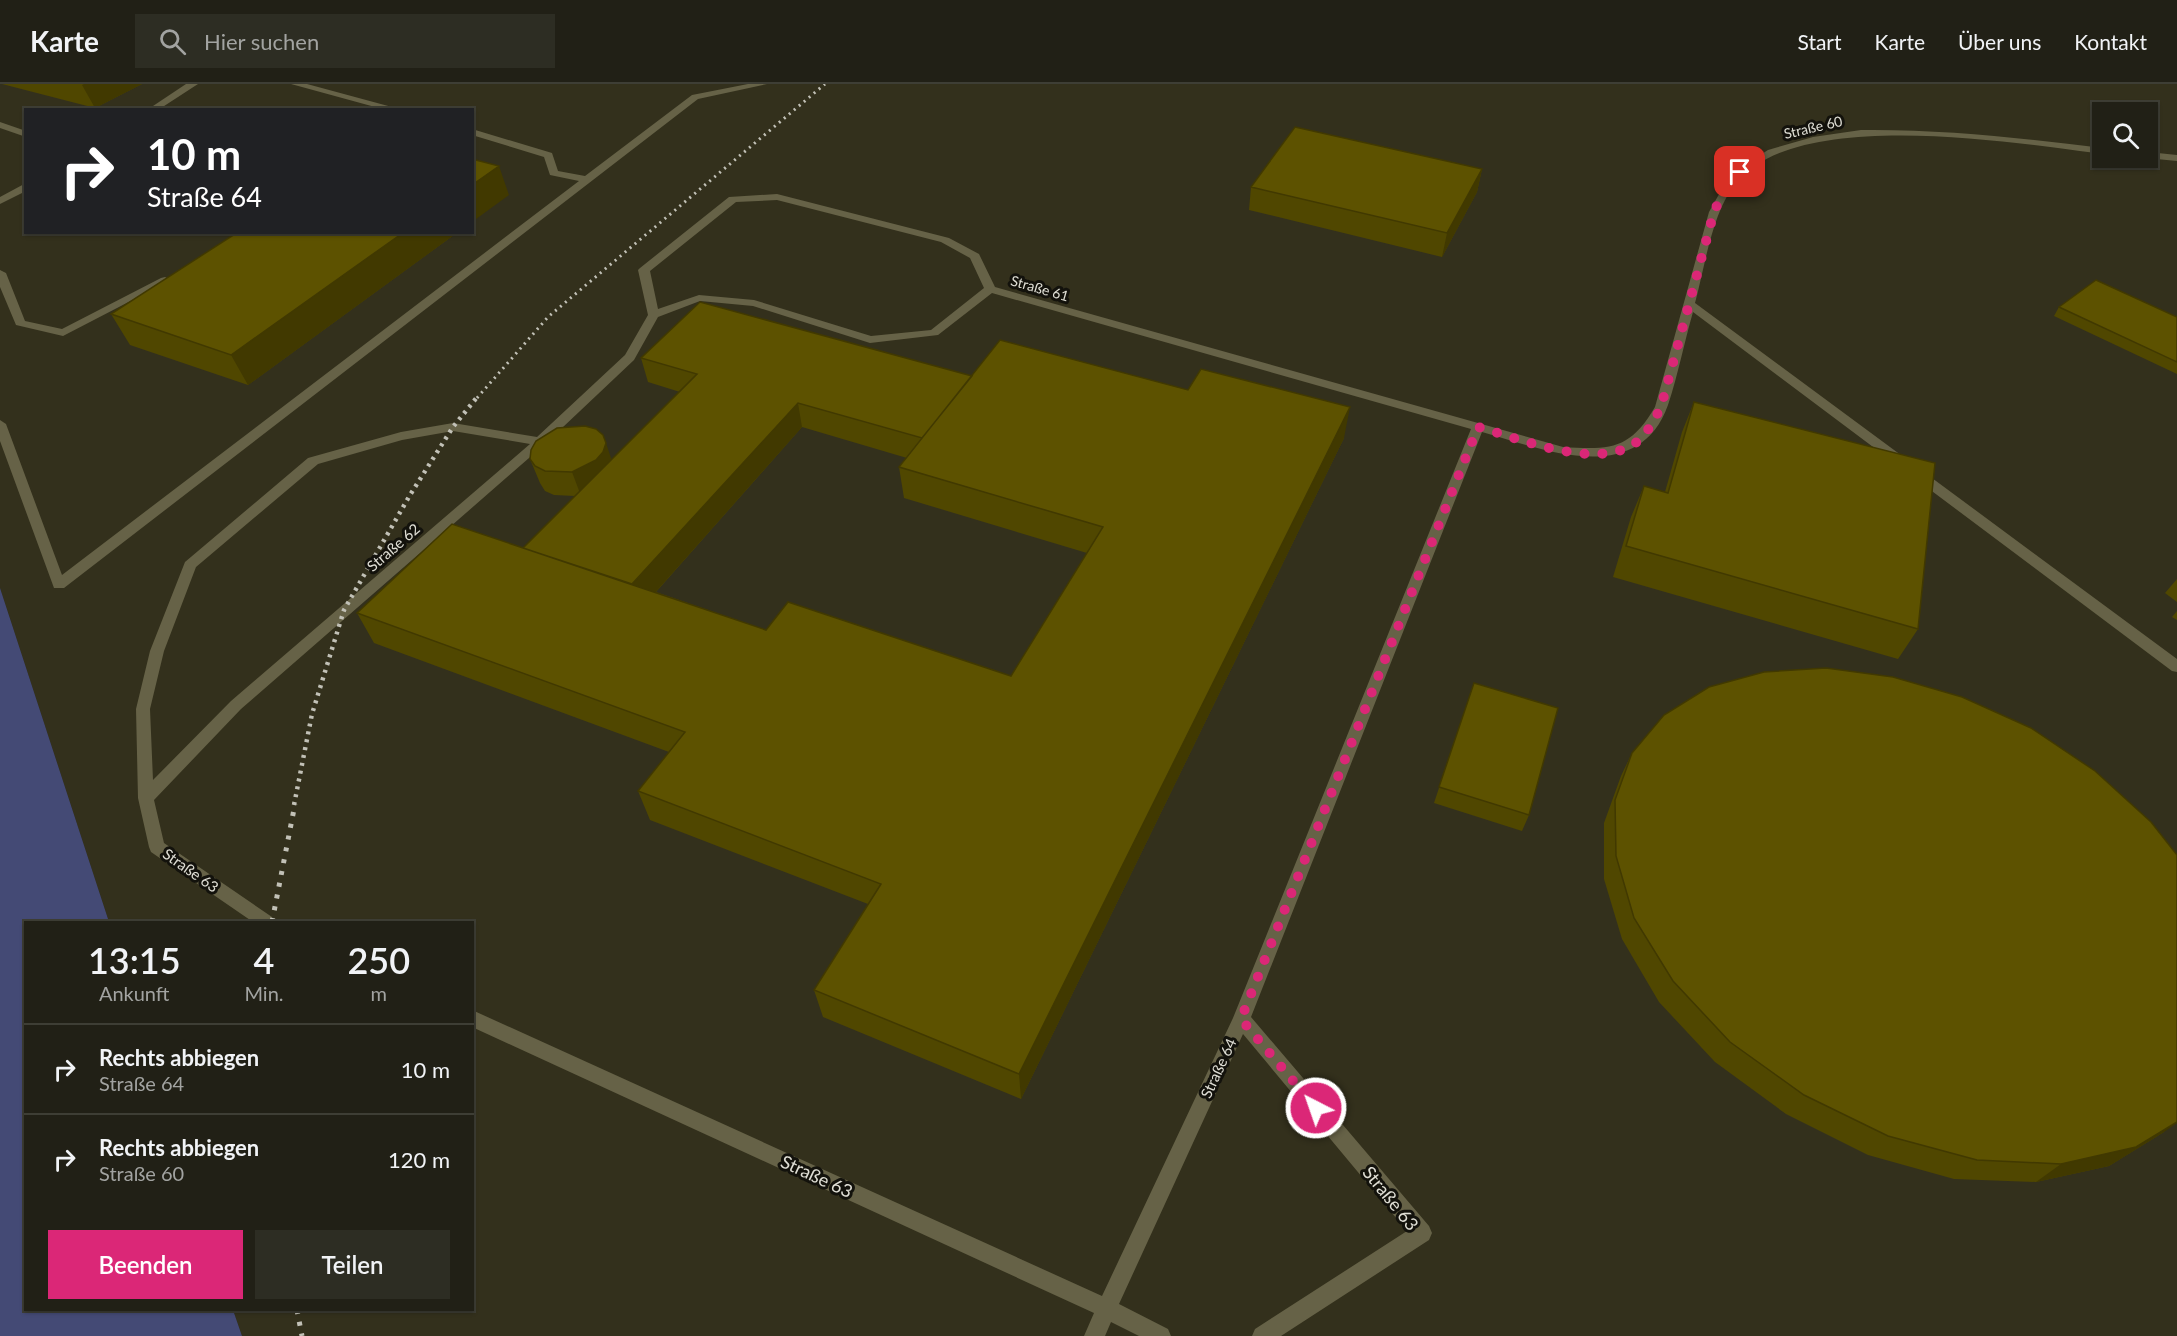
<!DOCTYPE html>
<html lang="de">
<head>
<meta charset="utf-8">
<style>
  body { margin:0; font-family:Lato,sans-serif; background:#2d2d23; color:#f1f3f6; height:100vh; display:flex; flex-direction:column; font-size:22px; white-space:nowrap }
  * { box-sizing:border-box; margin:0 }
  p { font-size:20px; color:#a2a3a1 }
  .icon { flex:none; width:33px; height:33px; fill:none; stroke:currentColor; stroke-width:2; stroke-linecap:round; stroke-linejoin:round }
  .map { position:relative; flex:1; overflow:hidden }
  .panel { position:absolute; left:24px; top:837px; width:450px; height:390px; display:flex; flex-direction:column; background:#212016; border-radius:0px; box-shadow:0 2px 4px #0004,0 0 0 2px #3e3e35 }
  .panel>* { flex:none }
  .guide { position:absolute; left:24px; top:24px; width:450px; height:126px; border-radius:0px; box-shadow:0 2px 4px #0004,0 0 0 2px #3e3e35; background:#202124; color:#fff; overflow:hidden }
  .fabs { position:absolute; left:2092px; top:18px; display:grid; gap:12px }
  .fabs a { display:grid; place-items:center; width:66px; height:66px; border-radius:0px; background:#212016; box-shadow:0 2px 4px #0004,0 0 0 2px #3e3e35; font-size:30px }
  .pin { position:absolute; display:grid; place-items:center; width:51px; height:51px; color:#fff; margin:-26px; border-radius:12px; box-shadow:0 3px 9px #0006 }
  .me { position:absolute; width:66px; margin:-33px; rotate:319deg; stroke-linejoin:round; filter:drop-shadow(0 0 4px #0008) }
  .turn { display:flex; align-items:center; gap:21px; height:126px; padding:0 24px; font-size:27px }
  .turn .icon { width:78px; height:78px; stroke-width:2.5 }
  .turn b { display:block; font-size:42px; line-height:51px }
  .eta { display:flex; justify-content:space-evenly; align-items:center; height:102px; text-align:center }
  .eta b { font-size:36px; font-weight:600; line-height:42px }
  .button { display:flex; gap:12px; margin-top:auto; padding:12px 24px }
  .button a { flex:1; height:69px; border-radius:0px; background:#db2777; color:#fff; font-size:24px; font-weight:600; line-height:69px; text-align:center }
  .button a+a { background:#2d2d23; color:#f1f3f6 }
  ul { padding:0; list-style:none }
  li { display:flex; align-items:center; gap:18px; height:90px; padding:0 24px; border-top:2px solid #3e3e35 }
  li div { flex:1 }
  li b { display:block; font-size:22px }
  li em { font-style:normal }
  header { display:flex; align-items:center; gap:36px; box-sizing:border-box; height:84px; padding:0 30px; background:#212016; border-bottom:2px solid #3e3e35 }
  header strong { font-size:28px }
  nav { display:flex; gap:33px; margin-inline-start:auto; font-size:21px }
  .search { width:420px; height:54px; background:#2d2d23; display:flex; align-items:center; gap:15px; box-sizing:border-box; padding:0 21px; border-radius:0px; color:#a2a3a1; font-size:22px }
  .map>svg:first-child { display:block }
</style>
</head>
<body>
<header>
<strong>Karte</strong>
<div class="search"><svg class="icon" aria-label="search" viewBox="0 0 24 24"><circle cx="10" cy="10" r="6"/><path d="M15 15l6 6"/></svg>Hier suchen</div>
<nav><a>Start</a><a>Karte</a><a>Über uns</a><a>Kontakt</a></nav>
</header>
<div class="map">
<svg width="2177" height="1252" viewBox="0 0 2177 1252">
  <rect width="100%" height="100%" fill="#2c2a1d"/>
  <path fill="#33301c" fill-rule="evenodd" d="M0,0H2177V1252H242L233,1226H472V838H109L0,504ZM26,26H472V148H26ZM2103,28H2148V74H2103Z"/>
  <path fill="#444a75" d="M0,504L109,838H26V1226H233L242,1252H0Z"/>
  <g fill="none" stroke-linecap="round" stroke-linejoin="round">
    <path fill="#666247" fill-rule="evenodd" d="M186,0H198L158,26H147Z
      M291,0H307L403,26H386Z
      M748,0H767L698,15L64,504H54L0,357V336L6,340L62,491L579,97L550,91L544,73L472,51V45L552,69L558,87L585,92L692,11Z
      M0,38L26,47V53L0,44Z
      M26,99V107L0,120V113Z
      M0,186L6,189L25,237L62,245L161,194L165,193L171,196L63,252L16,241L0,203Z"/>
    <path fill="#666247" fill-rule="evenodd" d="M1861,46C1943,45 2022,54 2103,64V70C2015,59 1798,22 1736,99C1712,128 1705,182 1695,219L2177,575V588L2172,587L1693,228C1684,259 1678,291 1668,321C1638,405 1542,365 1482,348L1251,933L1429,1142L1432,1149L1429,1156L1281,1252H1252L1255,1245L1407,1147L1243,950L1119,1220L1168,1245L1171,1252H1139L1111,1238L1105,1252H1084L1094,1229L472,943V926L1102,1212L1233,934L1471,345L992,209L938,251L870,259L753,222L700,217L658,233L634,276L544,361L241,625L154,716L164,759L272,833L274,838H253L151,768L149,763L138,714L136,625L150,567L185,478L308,374L401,348L453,339L537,353L625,271L648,231L638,186L640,184L729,113L777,110L949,154L979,170L995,203L1563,363C1610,366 1630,366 1655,323L1709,128L1727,96L1734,88L1768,66L1813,53ZM777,116L941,158L970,174L984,204L931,246L871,252L754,216L699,211L658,225L650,187L736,118ZM453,347L530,360L231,617L153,696L150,625L164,567L196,483L318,380L402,356Z
      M2148,68L2177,71V77L2146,74H2148Z"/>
    <path stroke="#c2c1b7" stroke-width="3" stroke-dasharray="2 4.5" stroke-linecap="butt" d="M477,314L548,233L825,0"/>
    <path stroke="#c2c1b7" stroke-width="4.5" stroke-dasharray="3 5" stroke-linecap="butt" d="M294,721L312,630L344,526L410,411L453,343L478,312"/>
    <path stroke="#c2c1b7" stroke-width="5" stroke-dasharray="4 8" stroke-linecap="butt" d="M272,838L295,720
      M297,1226L302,1252"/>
  </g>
  <path fill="#504700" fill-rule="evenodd" d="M2,0H142L95,24Z
    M1482,85L1477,108L1442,173L1249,126L1251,103Z
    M238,148H458L248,301L130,261L111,230Z
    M2059,223L2177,233V290L2054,232Z
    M641,274L972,292L1344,354L1021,1015L823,933L814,906L868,820L650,736L638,707L669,668L374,559L357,529L523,464L575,412L554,411L545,407L540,399L530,375L612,376L680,308L648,298ZM802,343L907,374L899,383L904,414L1087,469L1011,592L766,546L656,508Z
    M1694,318L1918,545L1898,575L1613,493L1631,433L1644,402L1665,408L1682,348Z
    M2177,495V518L2165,509Z
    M2177,527V536L2172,533Z
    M1474,599L1529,731L1522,747L1434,719Z
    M1632,669L2164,1048L2109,1082L2036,1098L1954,1095L1868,1071L1786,1030L1715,978L1659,918L1622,855L1604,795V739L1621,692Z"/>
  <path fill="#413900" d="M84,0H142L95,24L82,1Z
    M499,82L509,111L472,138V101Z
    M1482,85L1477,108L1442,173L1447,149Z
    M404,148H458L248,301L231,271Z
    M798,319L802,343L637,529L628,505Z
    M1350,323L1344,354L1021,1015L1019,990Z
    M606,359L614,383L581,412L572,388Z
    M2177,1038V1039L2164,1048L2109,1082L2036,1098L2061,1080Z"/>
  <path fill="#5d5200" stroke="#413900" stroke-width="1.5" d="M1295,43L1482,85L1447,149L1251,103Z
    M472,75L499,82L472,101Z
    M238,148H404L231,271L111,230Z
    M2096,196L2177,233V278L2059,223Z
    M700,218L972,292L922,354L798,319L632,500L523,464L697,290L641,274Z
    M1000,256L1188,306L1201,285L1350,323L1019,990L814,906L881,800L638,707L685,648L357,529L452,440L766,546L788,518L1011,592L1103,443L899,383Z
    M1694,318L1935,379L1918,545L1626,462L1644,402L1668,409Z
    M585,342L596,345L603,351L606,359L603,368L596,376L572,388L545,387L535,382L530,375L531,366L536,357L557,344Z
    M1826,584L1893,593L1962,613L2031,644L2095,687L2151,738L2177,771V1038L2136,1063L2061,1080L1977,1076L1888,1052L1804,1011L1730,958L1673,897L1634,834L1616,772L1615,716L1632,669L1664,631L1709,603L1764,588Z
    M1474,599L1558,624L1529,731L1439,703Z"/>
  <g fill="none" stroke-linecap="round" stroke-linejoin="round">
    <path stroke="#db2777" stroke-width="10" stroke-dasharray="0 18" d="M1316,1024L1241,935L1478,343C1521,355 1586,383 1629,363C1645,355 1653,338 1661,323L1714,128L1724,106L1740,88"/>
  </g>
  <g text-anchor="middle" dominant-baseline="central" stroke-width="6" stroke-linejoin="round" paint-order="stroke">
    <g font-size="14" fill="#e0dfd6" stroke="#13120c">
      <text transform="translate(1813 43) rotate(-13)">Straße 60</text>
      <text transform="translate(1040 204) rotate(16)">Straße 61</text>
    </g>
    <g font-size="15" fill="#e0dfd6" stroke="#13120c">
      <text transform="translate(393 463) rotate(-41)">Straße 62</text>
      <text transform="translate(191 786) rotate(35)">Straße 63</text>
      <text transform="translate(1218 984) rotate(-65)">Straße 64</text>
    </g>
    <g font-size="18" fill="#e0dfd6" stroke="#13120c">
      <text transform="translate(817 1092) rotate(25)">Straße 63</text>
      <text transform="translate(1391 1114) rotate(51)">Straße 63</text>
    </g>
  </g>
</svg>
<div class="fabs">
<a><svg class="icon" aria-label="search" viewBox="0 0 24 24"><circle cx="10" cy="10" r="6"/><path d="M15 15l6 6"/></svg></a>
</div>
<div class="pin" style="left:1740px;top:88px;background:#d93025"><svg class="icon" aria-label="arrive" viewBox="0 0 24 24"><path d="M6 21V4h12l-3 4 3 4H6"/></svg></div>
<svg class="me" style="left:1316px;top:1024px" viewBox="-20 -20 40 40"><circle r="17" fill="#db2777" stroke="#fff" stroke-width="3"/><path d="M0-11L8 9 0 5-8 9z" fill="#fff"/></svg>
<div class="guide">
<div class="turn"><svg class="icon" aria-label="right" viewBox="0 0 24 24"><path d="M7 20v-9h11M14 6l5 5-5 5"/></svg><div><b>10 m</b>Straße 64</div></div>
</div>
<section class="panel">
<div class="eta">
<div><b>13:15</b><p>Ankunft</p></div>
<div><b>4</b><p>Min.</p></div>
<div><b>250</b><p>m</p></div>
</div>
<ul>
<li><svg class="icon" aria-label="right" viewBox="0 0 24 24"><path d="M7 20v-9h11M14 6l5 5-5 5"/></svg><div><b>Rechts abbiegen</b><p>Straße 64</p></div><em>10 m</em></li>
<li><svg class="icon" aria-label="right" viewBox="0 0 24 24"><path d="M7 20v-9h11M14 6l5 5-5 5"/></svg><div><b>Rechts abbiegen</b><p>Straße 60</p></div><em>120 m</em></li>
</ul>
<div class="button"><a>Beenden</a><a>Teilen</a></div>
</section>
</div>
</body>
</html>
